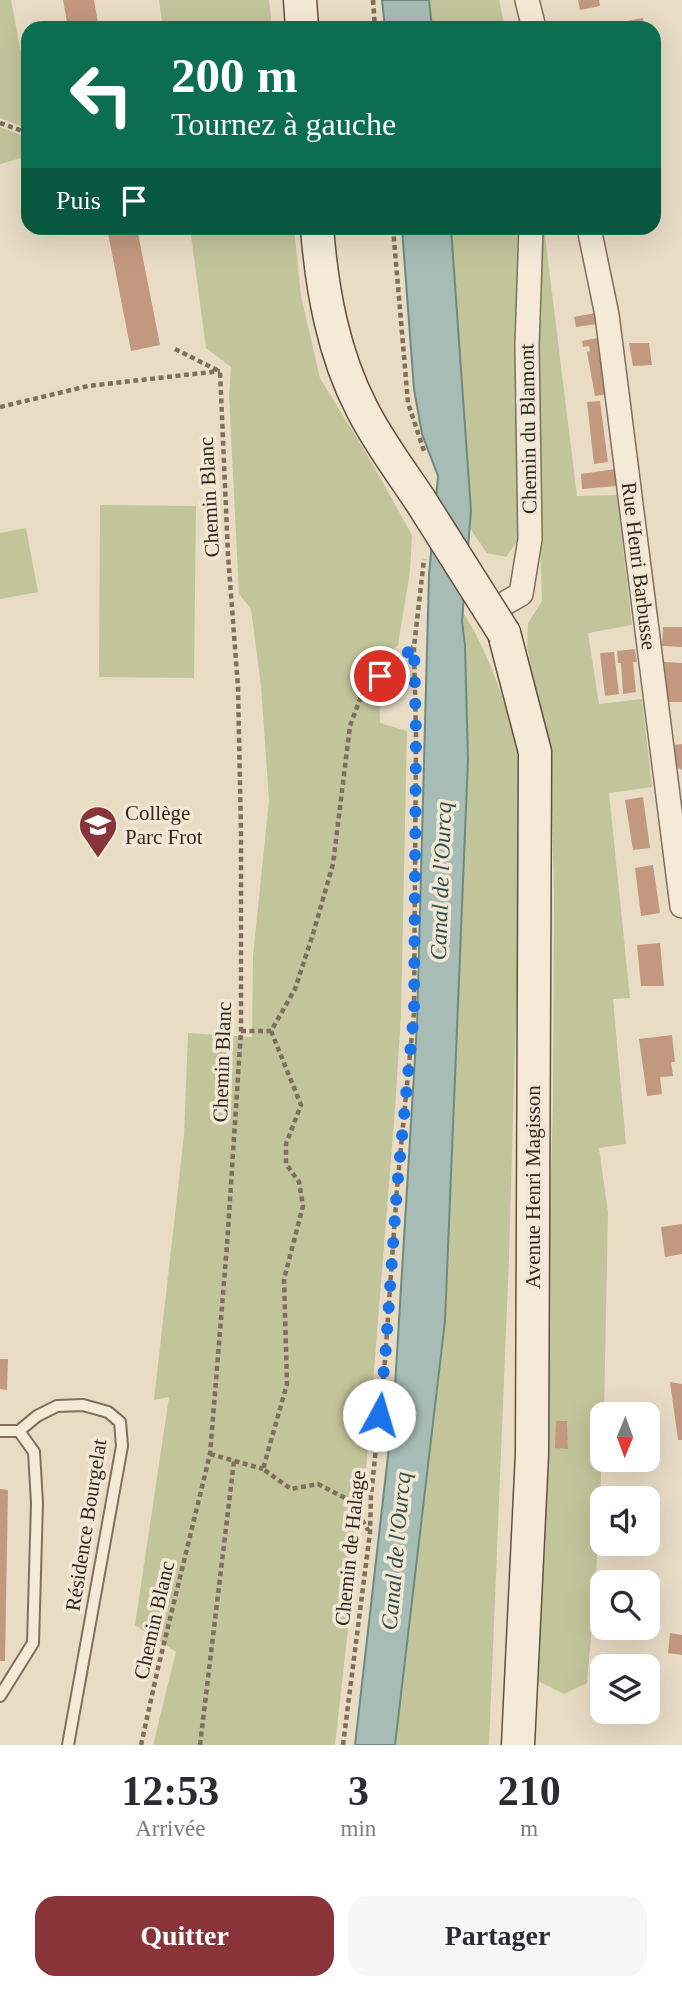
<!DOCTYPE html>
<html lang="fr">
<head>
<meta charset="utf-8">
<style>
  body { margin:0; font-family:"Times New Roman",serif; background:#f7f7f7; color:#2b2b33; height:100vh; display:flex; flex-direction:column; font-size:26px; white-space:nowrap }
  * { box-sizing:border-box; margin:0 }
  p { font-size:23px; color:#7c7c81 }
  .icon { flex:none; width:38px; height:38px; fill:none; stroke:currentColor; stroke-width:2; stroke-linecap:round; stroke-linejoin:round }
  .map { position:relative; height:1745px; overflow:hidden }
  .drawer { display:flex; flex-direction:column; background:#fff; flex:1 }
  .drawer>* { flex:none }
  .guide { position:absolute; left:21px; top:21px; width:640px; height:214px; border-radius:21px; box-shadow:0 7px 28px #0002; background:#0b6e4f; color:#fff; overflow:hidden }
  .needle { width:46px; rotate:181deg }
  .buttons { position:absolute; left:590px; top:1402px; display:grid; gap:14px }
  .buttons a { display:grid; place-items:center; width:70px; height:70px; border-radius:14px; background:#fff; box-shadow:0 7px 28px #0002; font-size:35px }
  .pin { position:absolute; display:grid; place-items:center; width:60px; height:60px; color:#fff; margin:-30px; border:4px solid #fff; border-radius:50%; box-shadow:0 2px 7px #0007 }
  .me { position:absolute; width:77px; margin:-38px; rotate:6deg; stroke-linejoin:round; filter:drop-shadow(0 0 5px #0008) }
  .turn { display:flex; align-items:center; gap:24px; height:147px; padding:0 35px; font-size:32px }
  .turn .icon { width:91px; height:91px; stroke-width:2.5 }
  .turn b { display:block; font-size:49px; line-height:60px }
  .then { display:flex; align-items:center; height:66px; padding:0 35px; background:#0003; gap:14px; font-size:26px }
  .eta { display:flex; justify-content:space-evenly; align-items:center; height:119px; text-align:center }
  .eta b { font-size:42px; font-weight:700; line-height:49px }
  .primary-button { display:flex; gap:14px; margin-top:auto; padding:14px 35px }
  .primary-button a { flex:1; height:80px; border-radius:21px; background:#893439; color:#fff; font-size:28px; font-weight:700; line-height:80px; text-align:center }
  .primary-button a+a { background:#f7f7f7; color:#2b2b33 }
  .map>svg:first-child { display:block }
</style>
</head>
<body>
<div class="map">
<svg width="682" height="1745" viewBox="0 0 682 1745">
  <rect width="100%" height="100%" fill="#e9dcc5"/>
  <path fill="#c2c59a" d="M0,0H11L28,90V129L0,118Z
    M159,0H269L272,28H163Z
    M429,0H499L505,28H432Z
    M0,127L28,138V154L21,158L0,164Z
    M190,228H294L301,296L320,378L372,463L412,535L410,571L398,645L378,662L380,723L407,731L401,1014L395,1110L366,1469L335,1745H153L176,1652L135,1625L169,1397L154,1400L184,1135L188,1033L252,1037L253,956L269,800L261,686L251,609L239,594L229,395L231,367L206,348Z
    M451,228H520V525L516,543L506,557L487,553L469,527L471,511Z
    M538,228H544L577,496L617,495L632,625L588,633L599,704L642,699L652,787L609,793L630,998L613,999L626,1144L599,1148L608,1212L604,1414H602C602,1504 595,1594 587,1683L564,1694L532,1678L546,1356L553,1104L554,896L551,765L527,647L528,623L542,601L535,358Z
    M100,505L196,506L194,678L99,677Z
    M26,528L38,592L0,599V533Z
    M462,610C488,653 506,700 516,748C521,768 520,789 522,809L509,1258L489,1745H395L445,1321L468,760L465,645L462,621Z"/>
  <path fill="#a6bcb5" stroke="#6e8981" stroke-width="2" d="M382,0H429L432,28H385Z
    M402,228H451L471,511L462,621L465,645L468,760L445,1321L395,1745H355L394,1403L417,1024L429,575L438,476L422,434L414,389Z"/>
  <path fill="#c2987f" d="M63,0H94L99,28H68Z
    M578,0H599L600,6L580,10Z
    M643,18L645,28H622L621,22Z
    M107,228H137L160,345L131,351Z
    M595,313L597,324L576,327L574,317Z
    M598,338L608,394L595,396L587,352L590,351L589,346L583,347L582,341Z
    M629,343H649L652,365L633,366Z
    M600,401L608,462L594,464L587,402Z
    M616,469L617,486L582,489L581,474Z
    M663,627H682V647L662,646Z
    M635,649L637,662H633L636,692L623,694L621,663H618L617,651Z
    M614,652L619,694L605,696L600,653Z
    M664,662L682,663V702H668Z
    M682,744V770L677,767L673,745Z
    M643,797L650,848L633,850L625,800Z
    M653,865L660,913L641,916L635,868Z
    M660,943L664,986H641L637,945Z
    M672,1035L675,1062H671L673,1076L660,1077L662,1094L647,1096L639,1039Z
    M682,1224V1254L665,1257L661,1227Z
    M0,1359H8L7,1390L0,1389Z
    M670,1382L682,1384V1440H678Z
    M556,1421H567L568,1449L555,1448Z
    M0,1489L8,1490L5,1661H0Z
    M670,1633L682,1635V1655L668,1653Z"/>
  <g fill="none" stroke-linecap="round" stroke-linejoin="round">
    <g stroke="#816f5d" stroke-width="14">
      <path id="service" d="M0,1431H19L34,1452L37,1503L33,1643L0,1696
        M19,1431L37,1416L57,1406L83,1405L108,1412L120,1422L122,1446L68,1745"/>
    </g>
    <g stroke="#816f5d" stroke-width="26">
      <path id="minor" d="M527,0L534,28
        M589,228L607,315L682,906
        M490,612L521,594L530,539L527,346L531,228"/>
    </g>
    <g stroke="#635040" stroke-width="35">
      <path id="secondary" d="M300,0L302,28
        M317,228C322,290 333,353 362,409C378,441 400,470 420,500
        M504,633L535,752L532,1454L518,1745"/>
    </g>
    <path stroke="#816f5d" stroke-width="4.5" stroke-dasharray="5 3.5" stroke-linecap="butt" d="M373,0L375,28
      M0,123L28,133
      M393,228L408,403L425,454
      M175,349L219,371
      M0,407L88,386L220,371
      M241,1031H271L295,989L313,934L333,864L350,726L363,691L413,647
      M271,1031L301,1105L286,1144V1164L299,1182L303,1206L284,1279L287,1384L263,1469L291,1489L318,1484L351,1501L368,1530
      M210,1454L263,1469
      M141,1745L158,1668L210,1454L227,1245L241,1031V833L238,687L228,555L220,371
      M200,1745L234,1461
      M343,1745L370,1532L371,1496L385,1360L397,1188L414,1013L416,735L414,647L424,559"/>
    <use href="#service" stroke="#f4ead7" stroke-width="10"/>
    <use href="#minor" stroke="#f4ead7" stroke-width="23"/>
    <use href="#secondary" stroke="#f4ead7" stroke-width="32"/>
    <g stroke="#635040" stroke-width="35" stroke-linecap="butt">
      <path id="secondary-bridge" d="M420,500L504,633"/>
    </g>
    <use href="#secondary-bridge" stroke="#f4ead7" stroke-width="32"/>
  </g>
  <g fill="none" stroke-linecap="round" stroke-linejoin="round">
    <path stroke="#1a73e8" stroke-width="12" stroke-dasharray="0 21.6" d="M379,1415L385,1360L397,1188L414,1013L416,735L414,647L380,676"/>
  </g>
  <defs>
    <g id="school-pin" transform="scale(2.0125)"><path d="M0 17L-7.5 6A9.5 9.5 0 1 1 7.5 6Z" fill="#893439" stroke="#f1e7d4"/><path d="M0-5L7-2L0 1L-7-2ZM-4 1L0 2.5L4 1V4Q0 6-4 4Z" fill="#fff"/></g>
  </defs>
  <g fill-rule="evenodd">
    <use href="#school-pin" x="98" y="825"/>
  </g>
  <g text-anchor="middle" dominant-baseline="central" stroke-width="7" stroke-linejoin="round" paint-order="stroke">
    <g font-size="21" fill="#33281f" stroke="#f1e7d4">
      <text transform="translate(528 429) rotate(-91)">Chemin du Blamont</text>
      <text transform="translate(209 497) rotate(-93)">Chemin Blanc</text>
      <text transform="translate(639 566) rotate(83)">Rue Henri Barbusse</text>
      <text transform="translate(222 1062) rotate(-88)">Chemin Blanc</text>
      <text transform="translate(533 1187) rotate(-90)">Avenue Henri Magisson</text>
      <text transform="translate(86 1525) rotate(-81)">Résidence Bourgelat</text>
      <text transform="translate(350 1548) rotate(-84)">Chemin de Halage</text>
      <text transform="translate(154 1620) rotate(-77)">Chemin Blanc</text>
    </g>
    <g font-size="21" fill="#33281f" stroke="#f1e7d4" text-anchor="start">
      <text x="125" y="813">Collège<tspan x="125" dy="24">Parc Frot</tspan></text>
    </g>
    <g font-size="23" font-style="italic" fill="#30514e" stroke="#f1e7d4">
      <text transform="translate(441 881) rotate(-88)">Canal de l'Ourcq</text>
      <text transform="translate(396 1551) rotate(-85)">Canal de l'Ourcq</text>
    </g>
  </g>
</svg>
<div class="buttons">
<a><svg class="needle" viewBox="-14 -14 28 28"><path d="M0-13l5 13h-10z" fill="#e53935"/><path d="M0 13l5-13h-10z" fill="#7c7c81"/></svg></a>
<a><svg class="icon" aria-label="sound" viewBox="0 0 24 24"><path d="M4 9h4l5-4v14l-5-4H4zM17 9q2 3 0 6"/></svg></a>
<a><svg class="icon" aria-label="search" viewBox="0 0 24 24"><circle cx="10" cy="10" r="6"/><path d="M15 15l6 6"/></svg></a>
<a><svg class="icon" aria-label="layers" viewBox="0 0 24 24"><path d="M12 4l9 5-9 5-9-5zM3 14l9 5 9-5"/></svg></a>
</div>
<div class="pin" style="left:380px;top:676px;background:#d93025"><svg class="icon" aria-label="arrive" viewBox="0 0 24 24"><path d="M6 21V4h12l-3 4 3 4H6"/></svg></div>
<svg class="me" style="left:379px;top:1415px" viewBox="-20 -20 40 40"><circle r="19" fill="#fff"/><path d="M0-13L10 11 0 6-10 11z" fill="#1a73e8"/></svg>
<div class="guide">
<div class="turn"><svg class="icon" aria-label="left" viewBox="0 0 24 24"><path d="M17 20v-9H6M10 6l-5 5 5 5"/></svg><div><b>200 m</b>Tournez à gauche</div></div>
<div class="then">Puis<svg class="icon" aria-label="arrive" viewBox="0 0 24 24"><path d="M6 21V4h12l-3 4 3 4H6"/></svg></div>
</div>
</div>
<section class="drawer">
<div class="eta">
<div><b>12:53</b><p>Arrivée</p></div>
<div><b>3</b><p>min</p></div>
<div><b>210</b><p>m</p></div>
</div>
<div class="primary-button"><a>Quitter</a><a>Partager</a></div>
</section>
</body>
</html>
